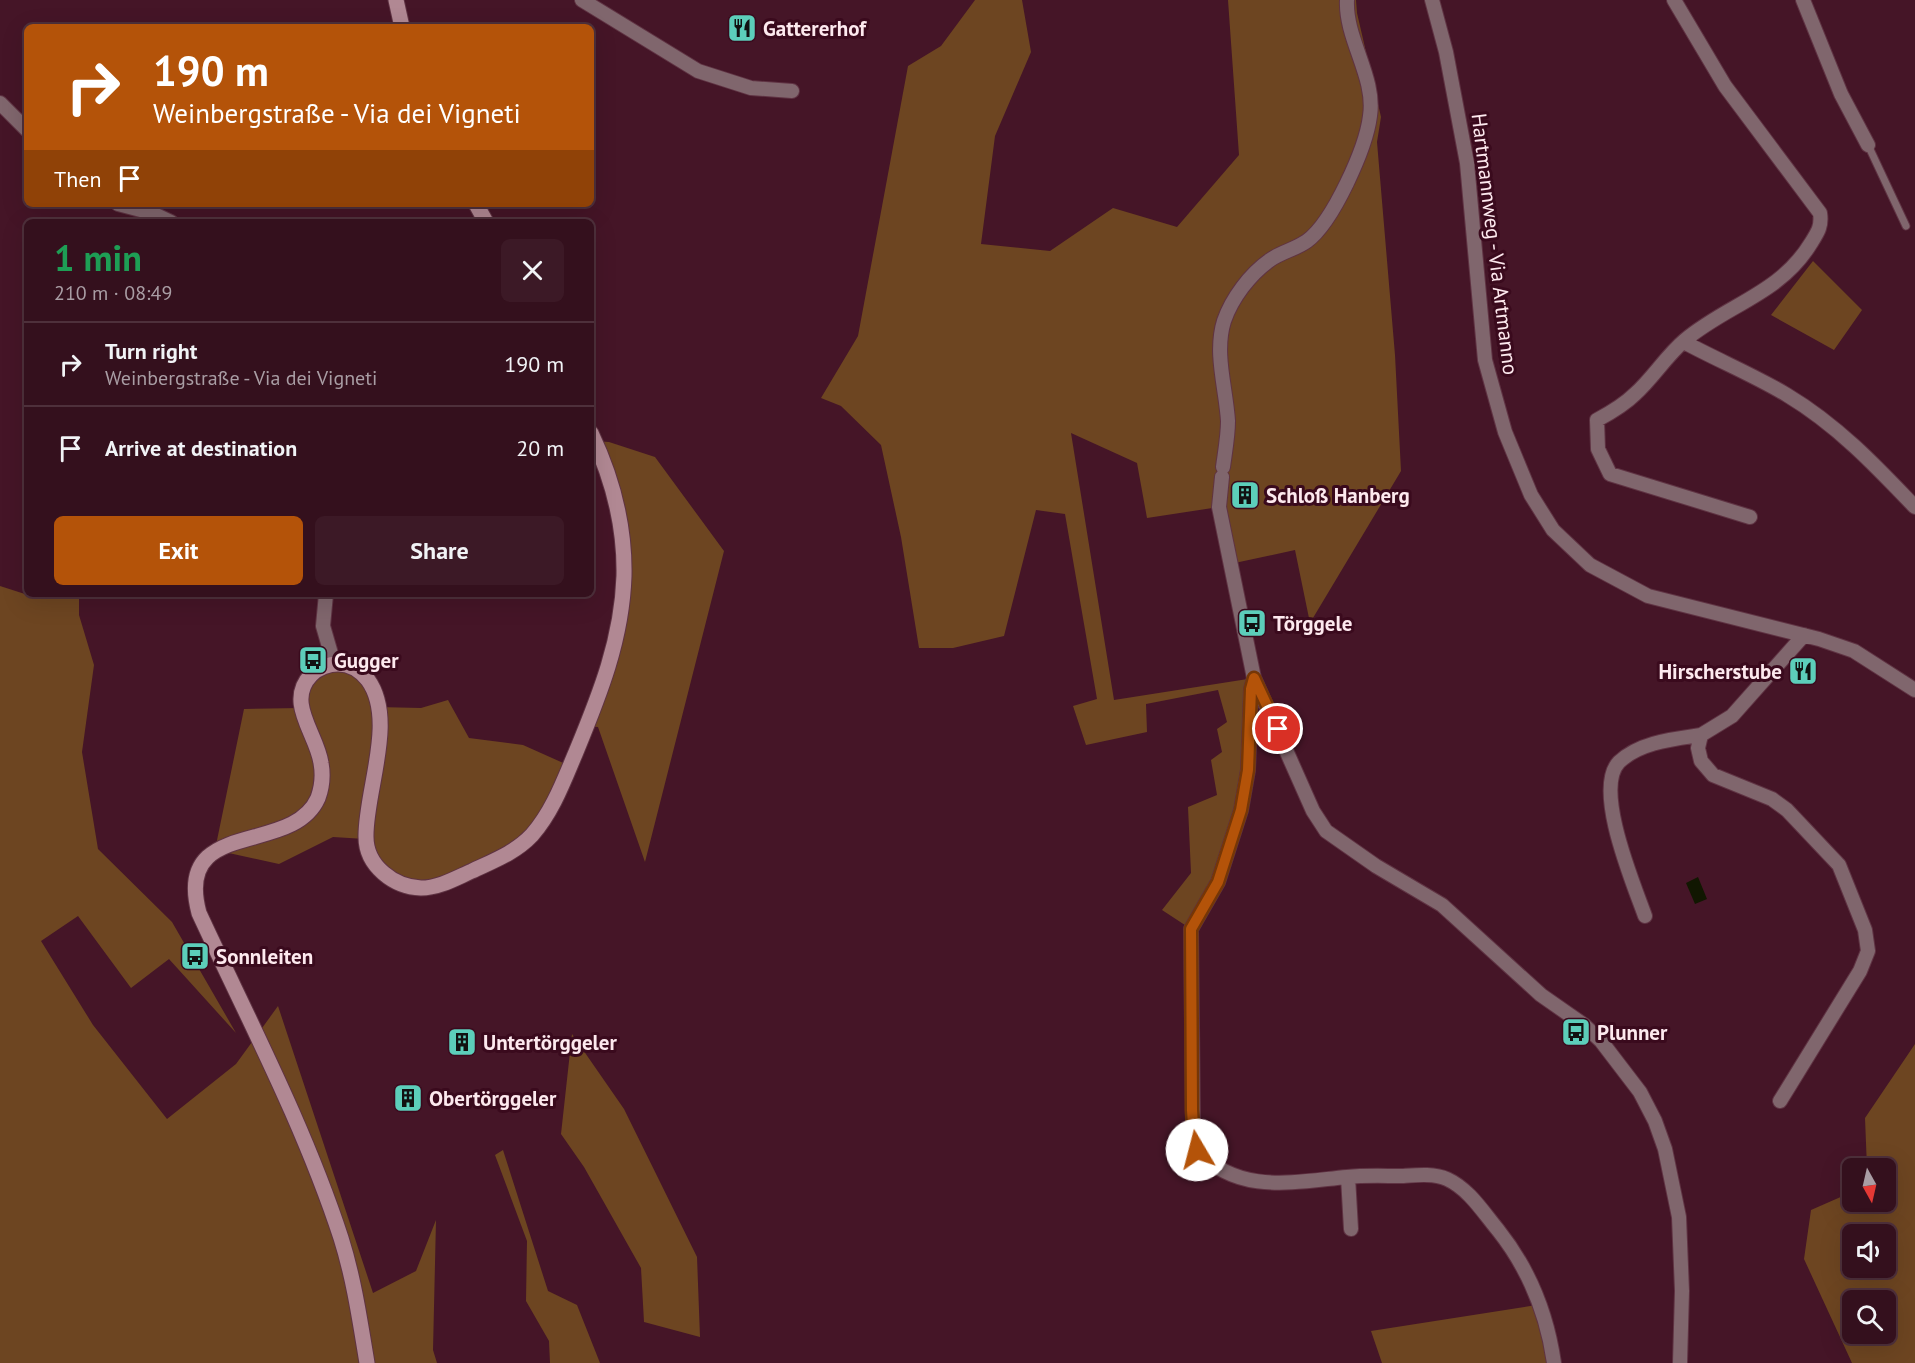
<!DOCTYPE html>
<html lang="en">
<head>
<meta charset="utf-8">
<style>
  body { margin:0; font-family:"PT Sans",sans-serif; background:#3c1926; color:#f1f3f6; height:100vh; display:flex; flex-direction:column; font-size:22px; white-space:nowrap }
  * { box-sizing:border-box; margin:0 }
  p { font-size:20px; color:#a99da4 }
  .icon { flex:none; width:33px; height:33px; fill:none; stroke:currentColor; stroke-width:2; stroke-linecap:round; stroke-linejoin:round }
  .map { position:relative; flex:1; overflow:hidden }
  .details { position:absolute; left:24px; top:219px; width:570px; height:378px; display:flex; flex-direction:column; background:#34101d; border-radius:9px; box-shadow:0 6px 24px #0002,0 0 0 2px #4e303b }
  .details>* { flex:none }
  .hud { position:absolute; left:24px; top:24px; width:570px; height:183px; border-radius:9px; box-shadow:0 6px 24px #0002,0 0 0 2px #4e303b; background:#b45309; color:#fff; overflow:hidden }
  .needle { width:39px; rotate:172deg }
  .fabs { position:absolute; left:1842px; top:1158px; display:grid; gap:12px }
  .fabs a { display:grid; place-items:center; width:54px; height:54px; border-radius:9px; background:#34101d; box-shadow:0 6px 24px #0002,0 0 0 2px #4e303b; font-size:30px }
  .pin { position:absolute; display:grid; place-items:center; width:51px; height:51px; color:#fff; margin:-26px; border:3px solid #fff; border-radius:50%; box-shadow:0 2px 6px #0007 }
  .me { position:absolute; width:66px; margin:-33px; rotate:352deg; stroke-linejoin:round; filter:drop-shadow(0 0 4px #0008) }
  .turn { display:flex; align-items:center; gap:21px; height:126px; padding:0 30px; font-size:27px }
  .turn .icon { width:78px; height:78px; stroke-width:2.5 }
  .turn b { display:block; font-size:42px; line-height:51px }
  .then { display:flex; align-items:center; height:57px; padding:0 30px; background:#0003; gap:12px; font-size:22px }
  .round { display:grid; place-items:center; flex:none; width:63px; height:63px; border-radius:9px; background:#3c1926 }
  .overview { display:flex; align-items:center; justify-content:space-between; height:102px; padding:0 30px }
  h1 { font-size:36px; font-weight:700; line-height:45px; color:#1e9e55 }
  .primary-button { display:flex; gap:12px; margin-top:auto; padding:12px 30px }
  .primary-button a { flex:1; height:69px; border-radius:9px; background:#b45309; color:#fff; font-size:24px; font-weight:700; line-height:69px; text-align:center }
  .primary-button a+a { background:#3c1926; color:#f1f3f6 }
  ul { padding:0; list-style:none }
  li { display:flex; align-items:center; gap:18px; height:84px; padding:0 30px; border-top:2px solid #4e303b }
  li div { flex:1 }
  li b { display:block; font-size:22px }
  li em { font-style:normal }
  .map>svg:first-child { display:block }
</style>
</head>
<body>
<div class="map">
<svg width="1915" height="1363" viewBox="0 0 1915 1363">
  <rect width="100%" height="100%" fill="#451527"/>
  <path fill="#6d4521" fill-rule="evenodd" d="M975,0H1022L1031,52L995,136L981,244L1050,251L1113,208L1177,227L1239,155L1228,0H1356L1357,13L1381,117L1377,142L1395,355L1401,471L1310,623L1295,550L1230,564L1219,507L1147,518L1137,463L1071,433L1114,700L1254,678L1260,703L1250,722L1241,810L1191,929L1162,910L1191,873L1188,807L1217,795L1211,760L1222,752L1217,729L1227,722L1218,690L1146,704L1147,732L1086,745L1073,706L1097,699L1065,514L1036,510L1004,636L953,648H919L901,537L881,445L841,406L821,398L858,336L908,66L941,46Z
    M1813,261L1862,310L1834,350L1771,315Z
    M595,441L609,442L655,457L724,551L645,862L598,727L587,726L624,575Z
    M0,586L28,595L79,594V615L94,665L82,752L98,849L172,922L236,1033L169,959L131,988L78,916L41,941L93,1025L167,1119L236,1064L278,1006L373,1293L416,1271L436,1220L433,1350L437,1363H0Z
    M319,668L362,672L377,707L421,708L448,700L469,738L523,745L570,766L531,836L423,888L386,876L365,839L333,837L279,864L215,850L244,709L301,708Z
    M572,1034L624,1109L697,1257L700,1337L644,1322L641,1268L584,1167L561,1134Z
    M1915,1044V1363H1852L1804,1259L1811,1210L1852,1192V1202H1886V1168H1867L1865,1118ZM1852,1234H1886V1268H1852ZM1852,1300H1886V1334H1852Z
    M503,1150L548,1291L577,1305L600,1363H550L549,1341L526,1301L527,1241L495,1155Z
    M1543,1304L1552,1363H1382L1371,1331Z"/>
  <path fill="#111701" d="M1698,877L1707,899L1695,904L1686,883Z"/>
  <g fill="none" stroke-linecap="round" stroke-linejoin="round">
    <g stroke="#5f3343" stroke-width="9">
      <path id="lane" d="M1868,145L1906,226"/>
    </g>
    <g stroke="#5f3343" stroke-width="16">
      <path id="street" d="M582,0L698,71L751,88L792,91
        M1432,0L1446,52L1467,163L1485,360L1505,432L1531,495L1553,530L1590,565L1648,596L1819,639L1854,651L1915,690
        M1674,0L1725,86L1820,213C1822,226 1818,232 1811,243C1780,294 1728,304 1685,340C1666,356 1653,378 1635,394C1624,405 1610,413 1597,420L1598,449L1610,474L1750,517
        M1803,0L1841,94L1868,145
        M0,103L27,130
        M118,204L152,213L171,222
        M1684,342C1717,360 1754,375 1787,395C1837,425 1875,465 1915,507
        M1223,467C1225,452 1228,436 1228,421C1226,388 1214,353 1224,321C1232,298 1250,274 1270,260C1281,252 1296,249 1307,241C1333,222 1366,148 1370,116C1376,77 1345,39 1347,0
        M1222,477L1219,507L1254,678L1313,811L1326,831L1376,866L1442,905L1541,995L1584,1025L1601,1041L1640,1092L1655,1121L1665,1149L1679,1217L1682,1291L1680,1363
        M326,594L323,626L334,664
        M1254,678L1251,689L1248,770L1241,810L1218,882L1191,929L1193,1121L1197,1150C1238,1195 1293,1182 1347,1177C1365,1175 1384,1176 1402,1176C1416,1175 1434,1173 1447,1179C1469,1189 1483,1212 1498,1230C1529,1269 1547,1314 1554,1363
        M1645,916C1634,885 1593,789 1619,762C1640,742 1674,739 1701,735
        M1780,1101L1860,971L1868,951L1865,930L1839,865L1787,810L1772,799L1713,775L1701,761L1698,748L1701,735L1732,716L1804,635
        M1348,1177L1351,1229"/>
    </g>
    <g stroke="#5f3343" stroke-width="17">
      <path id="secondary" d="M396,0L402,27
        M476,204L486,222
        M367,1363C360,1321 354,1279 341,1238C304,1125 249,1021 199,913C173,816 292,857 318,798C322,787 323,774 321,763C317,734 285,702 311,675C318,668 329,664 338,664C351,664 360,670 368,680C397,720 365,792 366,837C366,866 394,887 421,888C439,888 456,878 472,871C493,861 515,853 532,835C553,811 564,780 576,752C600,694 622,639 624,576C625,527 612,477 591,433"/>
    </g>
    <use href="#lane" stroke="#80666d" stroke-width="7"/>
    <use href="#street" stroke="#80666d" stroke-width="14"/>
    <use href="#secondary" stroke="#b18893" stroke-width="15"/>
  </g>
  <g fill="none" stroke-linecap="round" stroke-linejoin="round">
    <g stroke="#753606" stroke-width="15">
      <path id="route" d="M1197,1150L1194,1141L1192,1110L1191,929L1218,882L1241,810L1248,770L1251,689L1254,678L1278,729"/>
    </g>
    <use href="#route" stroke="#b45309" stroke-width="10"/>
  </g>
  <defs>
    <g id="restaurant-square" transform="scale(1.5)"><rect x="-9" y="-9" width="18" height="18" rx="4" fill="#5cceba" stroke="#3a0a1d"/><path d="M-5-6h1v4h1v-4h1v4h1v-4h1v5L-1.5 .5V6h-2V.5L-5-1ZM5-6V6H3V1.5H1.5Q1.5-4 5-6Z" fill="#111"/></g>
    <g id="building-square" transform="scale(1.5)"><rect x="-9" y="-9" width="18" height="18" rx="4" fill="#5cceba" stroke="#3a0a1d"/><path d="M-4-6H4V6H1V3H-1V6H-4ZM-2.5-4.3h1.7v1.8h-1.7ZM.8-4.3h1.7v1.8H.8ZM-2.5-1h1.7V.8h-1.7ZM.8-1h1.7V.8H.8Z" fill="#111"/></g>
    <g id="bus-square" transform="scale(1.5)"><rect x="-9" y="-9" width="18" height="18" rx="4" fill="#5cceba" stroke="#3a0a1d"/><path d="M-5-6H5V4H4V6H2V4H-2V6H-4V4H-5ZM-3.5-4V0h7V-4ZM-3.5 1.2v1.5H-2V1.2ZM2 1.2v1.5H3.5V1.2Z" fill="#111"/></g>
  </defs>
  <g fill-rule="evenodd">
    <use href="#restaurant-square" x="742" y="28"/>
    <use href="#building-square" x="1245" y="495"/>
    <use href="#bus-square" x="1252" y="623"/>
    <use href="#bus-square" x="313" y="660"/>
    <use href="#restaurant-square" x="1803" y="671"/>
    <use href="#bus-square" x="195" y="956"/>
    <use href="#bus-square" x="1576" y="1032"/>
    <use href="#building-square" x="462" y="1042"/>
    <use href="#building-square" x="408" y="1098"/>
  </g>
  <g text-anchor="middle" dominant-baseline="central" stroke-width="6" stroke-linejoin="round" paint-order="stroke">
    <g font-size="21" font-weight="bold" fill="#fde9ee" stroke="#3a0a1d" text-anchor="start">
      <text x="763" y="28">Gattererhof</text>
      <text x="1266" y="495">Schloß Hanberg</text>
      <text x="1273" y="623">Törggele</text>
      <text x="334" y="660">Gugger</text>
      <text x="1782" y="671" text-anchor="end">Hirscherstube</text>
      <text x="216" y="956">Sonnleiten</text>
      <text x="1597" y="1032">Plunner</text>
      <text x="483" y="1042">Untertörggeler</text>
      <text x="429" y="1098">Obertörggeler</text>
    </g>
    <g font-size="21" fill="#fde9ee" stroke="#3a0a1d">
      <text transform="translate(1495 244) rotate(83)">Hartmannweg - Via Artmanno</text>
    </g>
  </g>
</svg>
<div class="fabs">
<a><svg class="needle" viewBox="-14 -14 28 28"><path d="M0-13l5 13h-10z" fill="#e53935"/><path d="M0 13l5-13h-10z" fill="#a99da4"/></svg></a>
<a><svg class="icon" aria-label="sound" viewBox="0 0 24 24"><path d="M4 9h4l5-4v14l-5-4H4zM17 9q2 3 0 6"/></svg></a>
<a><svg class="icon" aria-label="search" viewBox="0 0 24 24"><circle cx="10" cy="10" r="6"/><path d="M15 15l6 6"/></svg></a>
</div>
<div class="pin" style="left:1278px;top:729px;background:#d93025"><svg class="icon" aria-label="arrive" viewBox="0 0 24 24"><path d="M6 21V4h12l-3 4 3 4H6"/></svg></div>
<svg class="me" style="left:1197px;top:1150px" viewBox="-20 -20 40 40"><circle r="19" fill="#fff"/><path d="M0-13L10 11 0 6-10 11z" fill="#b45309"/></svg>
<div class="hud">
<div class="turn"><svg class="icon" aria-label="right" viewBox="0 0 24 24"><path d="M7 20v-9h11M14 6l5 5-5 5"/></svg><div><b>190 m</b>Weinbergstraße - Via dei Vigneti</div></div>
<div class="then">Then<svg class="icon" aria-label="arrive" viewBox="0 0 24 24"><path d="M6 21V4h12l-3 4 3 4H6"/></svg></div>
</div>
<section class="details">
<div class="overview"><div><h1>1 min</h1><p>210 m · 08:49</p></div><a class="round"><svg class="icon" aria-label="close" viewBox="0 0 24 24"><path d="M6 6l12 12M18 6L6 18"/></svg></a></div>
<ul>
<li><svg class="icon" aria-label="right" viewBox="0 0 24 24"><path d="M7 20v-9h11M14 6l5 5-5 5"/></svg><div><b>Turn right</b><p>Weinbergstraße - Via dei Vigneti</p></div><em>190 m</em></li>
<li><svg class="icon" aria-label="arrive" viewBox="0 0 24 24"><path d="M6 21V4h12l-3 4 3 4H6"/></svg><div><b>Arrive at destination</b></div><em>20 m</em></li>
</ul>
<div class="primary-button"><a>Exit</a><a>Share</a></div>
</section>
</div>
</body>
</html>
